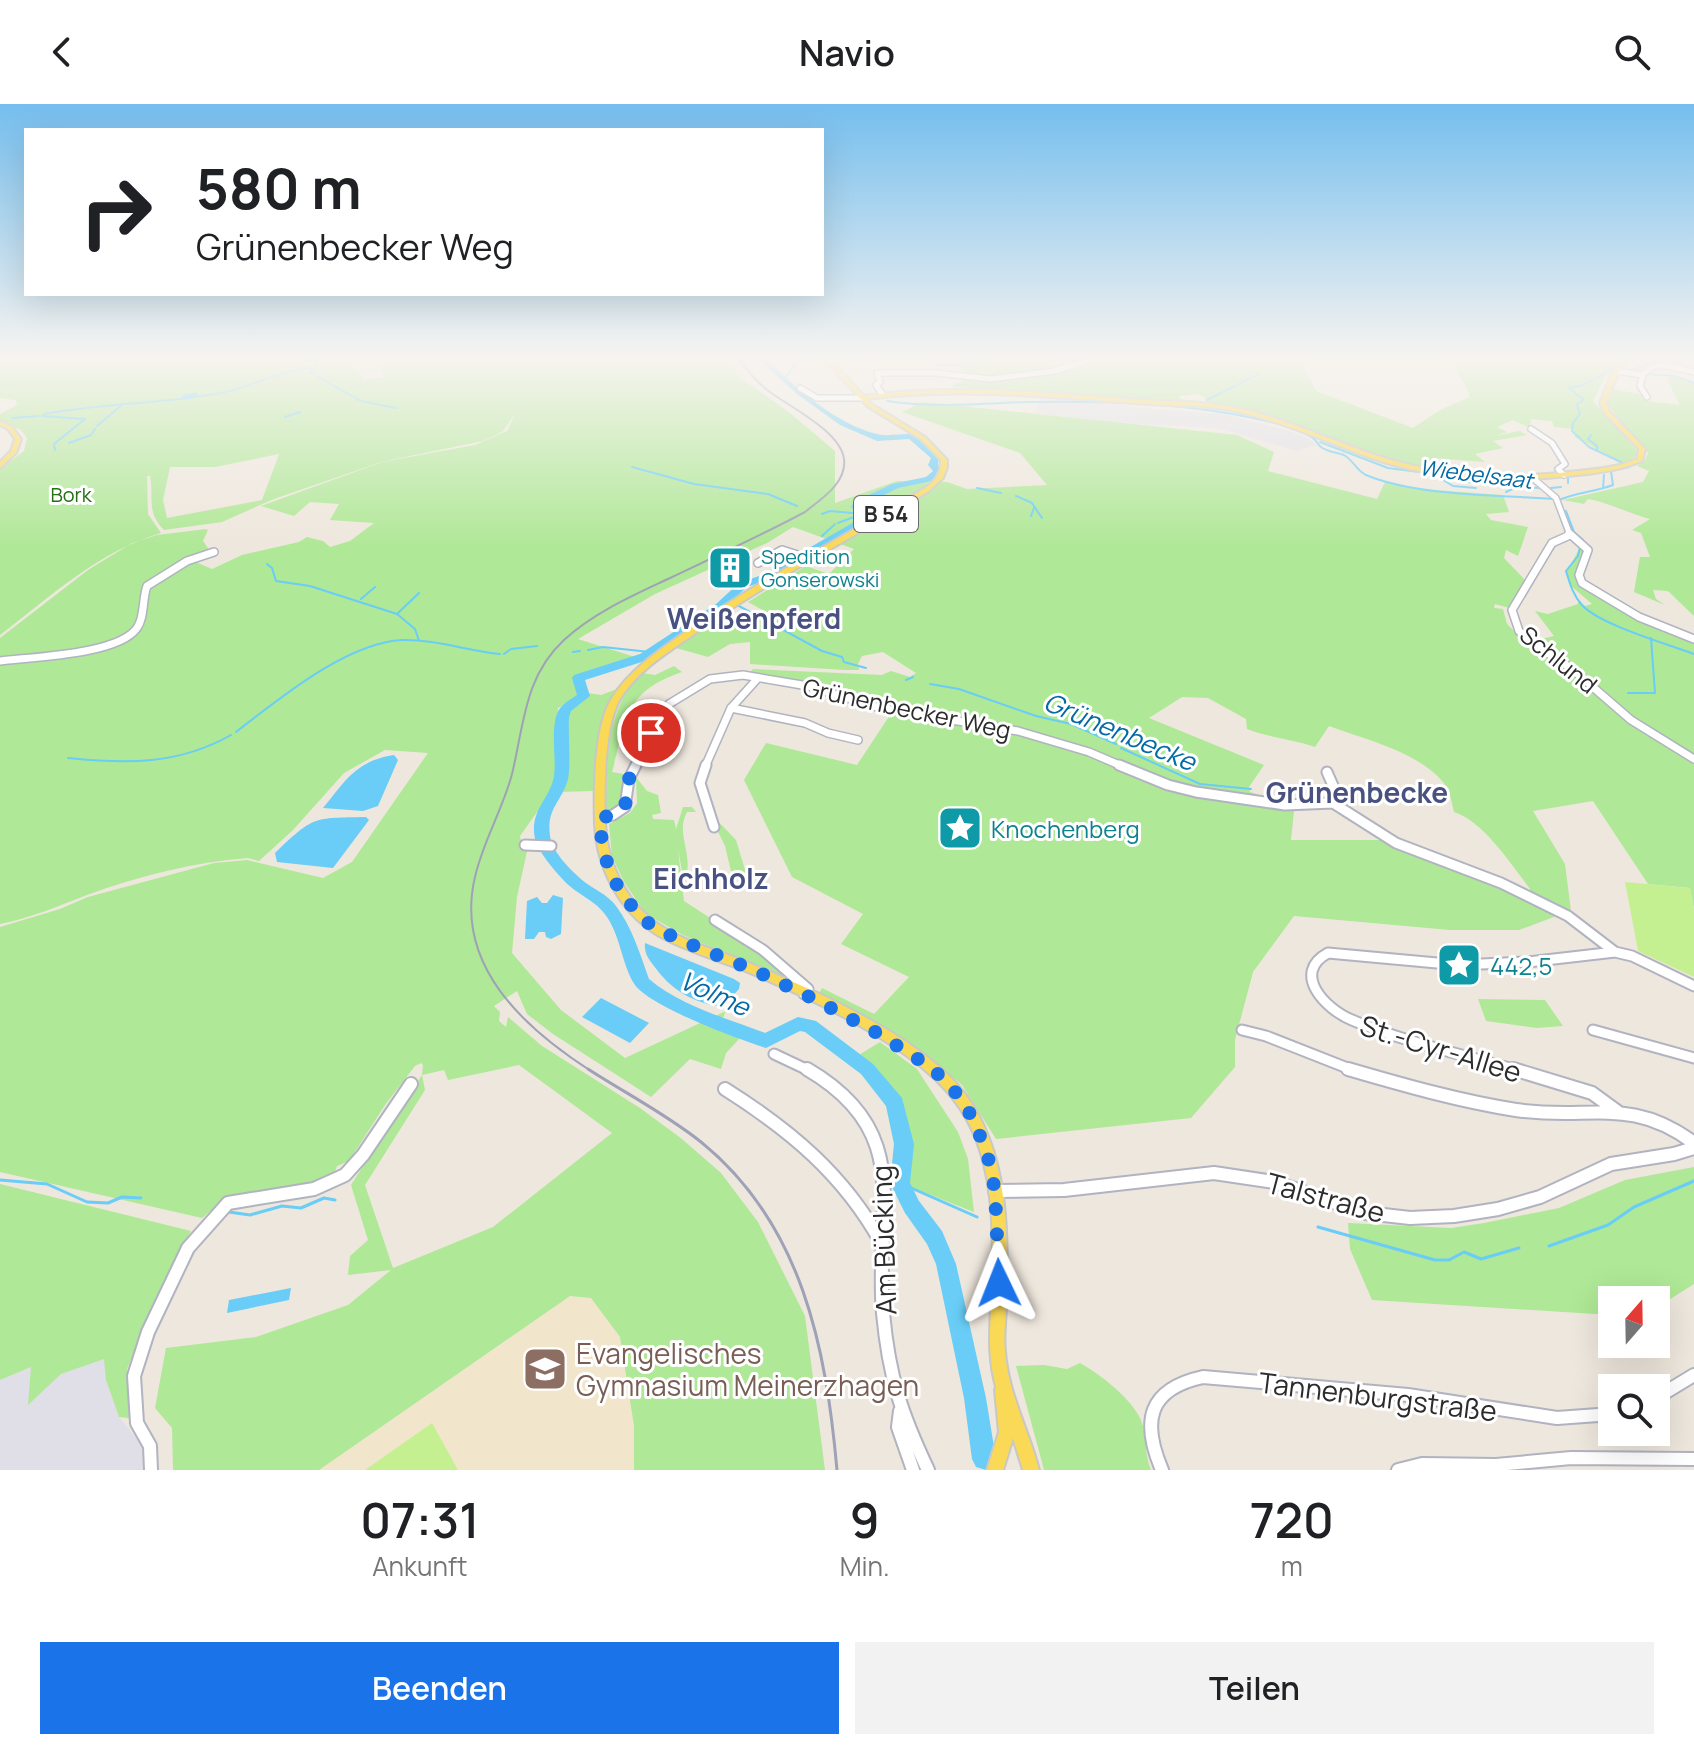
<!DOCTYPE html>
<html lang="de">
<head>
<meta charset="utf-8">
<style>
  body { margin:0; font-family:Manrope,sans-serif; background:#f2f2f2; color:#202124; height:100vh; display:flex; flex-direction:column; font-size:30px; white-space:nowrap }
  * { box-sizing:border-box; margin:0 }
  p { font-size:26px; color:#757577 }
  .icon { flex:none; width:44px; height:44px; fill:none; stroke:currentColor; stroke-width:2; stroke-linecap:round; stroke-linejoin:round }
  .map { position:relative; height:1366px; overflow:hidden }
  .drawer { display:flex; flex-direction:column; background:#fff; flex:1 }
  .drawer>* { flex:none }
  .banner { position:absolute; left:24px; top:24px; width:800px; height:168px; border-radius:0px; box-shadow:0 8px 32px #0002; background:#fff; color:#202124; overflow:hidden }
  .needle { width:52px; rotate:20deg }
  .tools { position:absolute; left:1598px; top:1182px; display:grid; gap:16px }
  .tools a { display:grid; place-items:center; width:72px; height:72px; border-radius:0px; background:#fff; box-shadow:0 8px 32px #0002; font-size:40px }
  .pin { position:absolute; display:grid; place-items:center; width:68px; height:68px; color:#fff; margin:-34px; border:4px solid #fff; border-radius:50%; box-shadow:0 2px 8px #0007 }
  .me { position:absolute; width:88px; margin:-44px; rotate:358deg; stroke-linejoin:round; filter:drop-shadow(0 0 6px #0008) }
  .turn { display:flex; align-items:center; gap:28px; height:168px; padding:0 40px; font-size:36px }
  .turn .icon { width:104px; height:104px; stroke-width:2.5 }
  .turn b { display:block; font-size:56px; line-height:68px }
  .eta { display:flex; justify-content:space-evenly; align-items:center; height:136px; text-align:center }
  .eta b { font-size:48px; font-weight:600; line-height:56px }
  .primary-button { display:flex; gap:16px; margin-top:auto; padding:16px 40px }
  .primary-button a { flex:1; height:92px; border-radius:0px; background:#1a73e8; color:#fff; font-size:32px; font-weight:600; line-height:92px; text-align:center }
  .primary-button a+a { background:#f2f2f2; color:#202124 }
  header { display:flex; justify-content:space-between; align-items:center; height:104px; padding:0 40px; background:#fff; font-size:36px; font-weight:600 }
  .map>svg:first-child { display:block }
</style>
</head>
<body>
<header><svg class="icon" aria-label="back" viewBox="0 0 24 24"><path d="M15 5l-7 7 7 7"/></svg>Navio<svg class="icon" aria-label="search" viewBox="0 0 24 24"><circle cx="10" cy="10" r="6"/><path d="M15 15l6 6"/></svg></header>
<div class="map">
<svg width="1694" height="1366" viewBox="0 0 1694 1366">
  <rect width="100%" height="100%" fill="#eee7dd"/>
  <path fill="#e0dee6" d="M1041,292L1127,297L1128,303L1223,310L1286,326L1310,335L1316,341L1297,347L1217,324L1132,320L1035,309Z
    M105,1254L106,1276L119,1313L156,1358L159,1366H0V1276L31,1263L29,1300L61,1270Z"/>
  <path fill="#f1e6cb" d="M570,1192L591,1194L620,1233L634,1322V1366H319Z"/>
  <path fill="#afe896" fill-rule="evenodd" d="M99,253H360L355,262L364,276L384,273L378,260L383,253H620L631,257L727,253L738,272L790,309L835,347V399L897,377L947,378L967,385L1047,381L1020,349L902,308L922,298L1237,331L1274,348L1268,367L1377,395L1385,378L1421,385L1503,391L1509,408L1486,410L1491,416L1528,423L1518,452L1506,446L1504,454L1527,478L1509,504L1495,500L1494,504L1503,505L1507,520L1526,539L1560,557L1614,604L1694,656V806L1690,784L1648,780L1593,697L1533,707L1565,760L1571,807L1530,790V785C1512,761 1483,717 1454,708C1452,699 1450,686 1443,678C1417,647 1366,636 1329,622L1315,643C1293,635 1270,634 1247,625L1246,615L1208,594L1182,593L1149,614L1264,661L1249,683L1250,688L1284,699L1199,687L1091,646L749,570L753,565L882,571L891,567L910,573L916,569L883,548L862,552L858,560L859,566H845L750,560V538L730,540L708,553L676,544L715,516L722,520L750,522L768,509L748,498L806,462L829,470L854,445L793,423L767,439L655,490L578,535L638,554L576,577L581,588L601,591L617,585C597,611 599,656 594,687L557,688L564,676L561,663L568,622L559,623L561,612L579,597L569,598L558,604L555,676L545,697L520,732L522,741L528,743L517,793L512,849L561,906L625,954L726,907L719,923L741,933L726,949L721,965L690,955L651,993L553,930L527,910L517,887L494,902L500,908L499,917L506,923L508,913L542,942L640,1004L682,1035L721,1069L758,1118L805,1212L825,1366H634V1322L620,1233L591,1194L570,1192L319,1366H173L172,1324L155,1304L166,1244L256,1233L348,1201L391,1166L348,1171L350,1152L368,1136L351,1081L422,971L423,961L421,959L415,962L385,1001L349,1057L337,1062L333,1073L225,1095L202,1114L0,1068V823L60,805L88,793L214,759L247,756L323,774L352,758L428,649L385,646L344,669L293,726L259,757L248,754C194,758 139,772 87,791C58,802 31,814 0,820V534L88,466L132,439L157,431L206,425L208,426L203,437L210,447L187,456L142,488L136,520L148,485L191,456L212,465L242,451L299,438L307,433L323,437L330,443L350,437L374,419L330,416L339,400L310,398L294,412L261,402L382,358L475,341L507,327L516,309L502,328L483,337L381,358L274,395L222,418L164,426C146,408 154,393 150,372H147L148,410L161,429C99,447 51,492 0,531V365L24,347L27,334L21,326L0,317V310L17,301L16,296L0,294V258L59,257L93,261ZM279,350L262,396L167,414L163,396L170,363H215ZM519,961L612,1029L493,1123L393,1164L365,1081L425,986L422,971L444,966L448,976Z
    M956,253H1299L1316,287L1413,324L1440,306L1470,293L1466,282L1446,253H1623L1606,271L1593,297L1638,348L1635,353L1624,360L1575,333L1573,325L1554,323L1552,317L1531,315L1530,324L1513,316L1497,323L1507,328L1495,332L1520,327L1527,331L1493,337L1503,344L1475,350L1485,358L1433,354L1431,364L1379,353L1277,315L1213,300L1199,290L1179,292L1183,298L951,283L970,272L955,261Z
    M1670,272L1694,279V512L1668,487L1653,486L1656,495L1665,501L1634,488L1640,453H1650L1641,429L1632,426L1650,415C1630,410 1607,398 1588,395L1584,400L1563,396L1643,378L1649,367L1637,362L1645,356L1648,349L1606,299L1611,284L1646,292L1645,297L1680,301L1667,275Z
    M1580,444L1586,445L1577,473L1615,501L1694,536V654L1634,616L1533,537L1554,532L1535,507L1548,510L1578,500V496L1585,502L1592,500L1570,481L1566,469Z
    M674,562L682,568C624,588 627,614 612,668L628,671L622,681L623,700L610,708L606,705C607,657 605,605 642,569L655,571Z
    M892,608L1017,629L1087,649L1148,675L1288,703L1294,707L1291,736H1385L1499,782L1559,811L1519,826H1450L1294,812L1253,868L1235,936V963L1191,1014L996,1035L962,981L922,948L818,891L822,884L874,910L909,873L841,840L863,810L792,773L744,676L766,639L857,661Z
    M636,673L647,687L658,691L661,709L652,711L653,715L674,716L676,725L683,703H692L696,708H687C676,728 691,747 687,768L682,767L678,745L684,797L752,841L803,883L683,831L646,810L624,778L612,752L609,720L630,709L637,699Z
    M708,707L736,736L746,769L731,767L725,742Z
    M1478,895L1545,896L1563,922L1537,924L1486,917Z
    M880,938L917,965L958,1028L968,1055L974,1108L900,1079C900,1066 905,1054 904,1041C902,1002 881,978 854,954Z
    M1694,1063V1180L1656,1204V1196H1612V1209L1595,1210L1372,1196L1350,1145L1348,1119L1451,1124L1484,1119L1559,1104L1625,1076Z
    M0,1080L191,1127L145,1220L127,1265L129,1314L119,1313L106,1276L104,1255L61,1270L28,1301L31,1263L0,1276Z
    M1080,1259C1100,1270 1131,1294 1141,1316C1147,1331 1144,1350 1151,1366H1044L1016,1262L1044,1261L1067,1265Z"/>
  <path fill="#c5f091" d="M1625,778L1690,784L1694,806V873L1638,847Z
    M432,1319L458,1366H365Z"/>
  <path fill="#69cdf7" d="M394,651L398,656L378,702L363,707L323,704C346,676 356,657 394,651Z
    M366,713L369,716L333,764L277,758L275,749C314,712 312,714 366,713Z
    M553,791L563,794L561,830L551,835L546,833L545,828H539L534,835H525L527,797L537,793L542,799H547Z
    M645,839L734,875L740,879L739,885L723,903C693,899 671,886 654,862C648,854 644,849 645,839Z
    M601,894L649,919L630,939L582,913Z
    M291,1184L289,1196L227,1209L229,1196Z"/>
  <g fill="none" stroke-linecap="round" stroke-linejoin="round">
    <path stroke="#69cdf7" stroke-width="2" d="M842,253L867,257
      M1636,253L1648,259
      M638,256L666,253
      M797,258L803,253
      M936,261H961L1001,253
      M1613,265L1583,281L1569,284L1584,296L1577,300L1580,310L1573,319L1572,327L1589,343L1625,360
      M312,266L311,269L361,297L396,304
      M1627,267L1675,253
      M1646,270L1675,272L1694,279
      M784,276L796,259
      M810,294L818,296
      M1207,296L1259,270
      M824,297H855
      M887,297C934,304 978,300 1026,298C1084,297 1156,298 1214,307C1240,311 1292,320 1313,334C1317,337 1318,341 1321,343C1327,348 1337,348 1344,351C1353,356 1357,367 1366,371C1416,392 1499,391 1553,395
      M44,310C103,299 162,300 221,289C253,283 282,264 315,264L319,255L325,253
      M42,312L85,315L54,340L55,346
      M285,313L300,308
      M12,314L39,312
      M97,322L123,300
      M1591,331L1588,335L1597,342V346
      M1320,338L1388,364L1443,371
      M69,339L91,331L95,325
      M632,363L694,380L768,390L797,402
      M1462,373L1488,378
      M1438,374L1484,380
      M1568,374V379
      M1443,376L1453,382L1476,384
      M977,384L1001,389
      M1551,384L1561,383
      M1603,384L1604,371
      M1506,388L1517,383L1542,384
      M1016,392L1032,399L1042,414
      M1559,396C1577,388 1594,388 1613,381L1611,367L1629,363
      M1566,407L1574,428L1583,436
      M822,410L830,407L863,410
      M1031,412L1034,404
      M838,419L859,411
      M822,432L835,420
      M1580,443L1578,452L1566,467C1570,480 1573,491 1582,501C1600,521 1668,540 1694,550
      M267,460L272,464L276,477L310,482L397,510
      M419,489L397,510L415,525L419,537
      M361,495L375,483
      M726,495L729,496
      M739,502L822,547L842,553L844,558L866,564
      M588,546L603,543L650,548
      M573,548L580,547
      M504,550L511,545L537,542
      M906,576L913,573
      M930,580L959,585L1036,612L1071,620L1116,640
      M1628,589H1655L1651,534
      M236,628C279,595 346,539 402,536C435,535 468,547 500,550
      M1121,644L1200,680L1251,685
      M68,654C127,660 178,661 231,631"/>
    <path stroke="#69cdf7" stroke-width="3" d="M0,1076L47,1080L87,1098L108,1099L122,1093L141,1094
      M900,1079L977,1113
      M229,1108L250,1111L282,1102L301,1104L324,1094L335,1096
      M1318,1123L1435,1156H1449L1464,1148L1481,1155L1519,1144
      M1549,1142L1608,1121L1634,1103L1694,1077"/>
    <path stroke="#69cdf7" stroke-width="5" d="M185,293L195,291"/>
    <path fill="#69cdf7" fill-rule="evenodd" d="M756,253H764C796,283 833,319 877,330C888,333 902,329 914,330L939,351L938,361L943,367L932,377L898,384L862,402L869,410L864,421L770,475L747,483L724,504L648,556L585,576L590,592L571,607L569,613C568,629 571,660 568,675C562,698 546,704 550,732C552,748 570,765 582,776C593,785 607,790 616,802C632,823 640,850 649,875C681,902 726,914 765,929L798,913L816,917L873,960L902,994L914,1040L910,1079L919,1097L942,1127L956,1160L986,1294L996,1355L992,1363L986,1366L976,1363L972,1355L964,1294L936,1160L927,1140L905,1109L890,1079L894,1040L886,1002L861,970L805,928L800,927L766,944C738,935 651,903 635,881C621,860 621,830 604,809C596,799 586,794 576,787C563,778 539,750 535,735C529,706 550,696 554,672C557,653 548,615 562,602C567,597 573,594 577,591L572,574L574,571L640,550L716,500L739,479L762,471L856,417L859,411L851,403L854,398L892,380L926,373L933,367L928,361L931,354L909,335L877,337L840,321L797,290Z"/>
    <g stroke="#b1b3c0" stroke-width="8">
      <path id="minor-far3" d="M622,253L627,256
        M1616,267L1643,271L1640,282L1647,293
        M1643,271C1654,254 1678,265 1694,268
        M800,284L817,294H861
        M882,290L876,281L880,278L877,269H937L990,275L1054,267L1099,253
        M1531,325L1552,339L1565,360L1558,365L1564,371
        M1534,375L1556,394L1570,431"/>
    </g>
    <g stroke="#b1b3c0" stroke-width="10">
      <path id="minor-far2" d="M1569,429L1588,446L1579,471L1582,479L1639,513L1694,535
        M1570,431L1552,439L1512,506L1519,527L1531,538L1572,565L1631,616L1694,655
        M758,459L782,446L810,455
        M0,557C31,553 118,551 137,524C145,513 142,495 147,482L187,457L214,448
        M731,604L805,619L828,629L858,636
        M635,663L661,609L669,600L710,575L743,571L808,582L880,604L1018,627L1089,648L1124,663
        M705,663L731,604L758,574"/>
    </g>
    <g stroke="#b1b3c0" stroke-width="13">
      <path id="minor-far1" d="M706,661L700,679L714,723
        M1119,661L1168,681L1196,688L1285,701L1333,699L1396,739L1501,779L1568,812L1615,848
        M1327,668L1338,693L1333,699
        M600,714L613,711L625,703L629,675L636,661
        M525,741L551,742
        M715,816L763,846L808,885L804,890
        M1242,926L1266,932L1355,967
        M1593,926L1694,954
        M774,950L810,967
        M1520,967C1465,951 1404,938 1352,916C1325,905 1291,869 1328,849L1459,861L1528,858L1615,848L1632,852L1694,882"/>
    </g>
    <g stroke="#b1b3c0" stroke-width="16">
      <path id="minor" d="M807,965C917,1029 874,1108 883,1209C889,1273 901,1309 928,1366
        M1348,965C1403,981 1459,997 1516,1006C1588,1017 1630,991 1694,1039
        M1513,965L1592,989L1618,1008
        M725,985C790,1026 843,1070 881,1138
        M995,1087L1064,1086L1214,1069L1274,1078L1366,1109L1410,1114L1454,1112L1498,1105L1540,1093L1611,1060L1674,1050L1694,1044
        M1656,1294L1694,1271
        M900,1307L898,1323L913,1366
        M151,1366L150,1342L137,1319L134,1272L148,1228L188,1144L228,1099L314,1085L345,1071L363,1051L411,980
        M1162,1366C1141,1317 1148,1285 1203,1273L1408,1291L1557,1314L1612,1310
        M1398,1366L1422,1360L1496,1361L1571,1354L1694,1355"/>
    </g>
    <g stroke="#c8c8c8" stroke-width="4">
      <path id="major" d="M822,253H828L864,292C953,280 1040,288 1129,295C1161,298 1194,296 1226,302C1280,311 1329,336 1381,353C1444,373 1512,375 1578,367C1598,365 1618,363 1637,355L1639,345L1604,309L1600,299L1614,264L1625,253H1631L1620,265L1606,299L1609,307L1645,345L1642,357C1621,366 1600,369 1577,371C1509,379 1439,377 1374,355C1326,338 1280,316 1230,306C1198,300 1165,302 1133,299C1044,292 956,284 867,295L871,300L925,333L947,356V363L943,374L929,387C850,436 766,478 690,533C665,550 634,570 619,597C604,625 604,686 605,718C607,765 631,808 673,829C700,843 729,850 756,862C819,888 924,935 965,990C1009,1049 1008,1129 1006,1200C1006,1216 1003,1232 1005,1248C1008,1289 1029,1327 1039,1366H1023L1013,1334L1003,1366H987L999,1328L995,1286L996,1283C988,1253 990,1230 991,1200C994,1133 998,1052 954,996C913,941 806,892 743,866C717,856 690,848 665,835C623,814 597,767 595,720C594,687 594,622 612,594C630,565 661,545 688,526C763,473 846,432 925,384C935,377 941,370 941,356L921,335L867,302Z
        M0,317L12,323L21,335L16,349L0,364V358L11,347L15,335L8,325L0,321Z"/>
    </g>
    <use href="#minor-far3" stroke="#fff" stroke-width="5"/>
    <use href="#minor-far2" stroke="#fff" stroke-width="7"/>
    <use href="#minor-far1" stroke="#fff" stroke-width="9"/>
    <use href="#minor" stroke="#fff" stroke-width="12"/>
    <use href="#major" fill="#fad956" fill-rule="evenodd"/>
    <path stroke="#9fa2b7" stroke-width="2" d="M591,967C524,924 454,861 475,773C483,737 503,705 512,670C524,621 524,573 564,536C593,509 632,492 668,475C714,453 760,432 805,408C821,395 847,379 844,355C840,326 787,302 766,285C755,276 745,264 736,253"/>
    <path stroke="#9fa2b7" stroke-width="3" d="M588,965C625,989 666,1010 701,1038C802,1120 826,1243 837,1366"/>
  </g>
  <linearGradient id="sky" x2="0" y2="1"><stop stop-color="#75beee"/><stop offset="0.57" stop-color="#f7f4f0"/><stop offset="1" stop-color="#f7f4f0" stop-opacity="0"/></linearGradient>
  <rect width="1694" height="444" fill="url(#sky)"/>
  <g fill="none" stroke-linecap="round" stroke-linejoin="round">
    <path stroke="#1a73e8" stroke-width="14" stroke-dasharray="0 25.2" d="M651,629L629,675L625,703L613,711L600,714L602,740L610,769L624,793L645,817L675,834L756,867L816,896L877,929L932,964L959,992L975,1018L989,1057L995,1087L999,1179"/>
  </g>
  <defs>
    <g id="building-square" transform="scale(2.3)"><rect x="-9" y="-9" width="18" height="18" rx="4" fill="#0f9aa8" stroke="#fff"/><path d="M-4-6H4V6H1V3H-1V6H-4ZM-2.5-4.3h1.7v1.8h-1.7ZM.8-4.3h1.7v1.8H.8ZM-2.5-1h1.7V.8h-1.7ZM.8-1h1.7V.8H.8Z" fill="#fff"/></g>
    <g id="sight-square" transform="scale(2.3)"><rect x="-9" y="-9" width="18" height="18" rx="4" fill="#0f9aa8" stroke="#fff"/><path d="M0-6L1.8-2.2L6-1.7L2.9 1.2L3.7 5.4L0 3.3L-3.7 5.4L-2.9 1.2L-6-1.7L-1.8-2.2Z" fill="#fff"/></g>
    <g id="school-square" transform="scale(2.3)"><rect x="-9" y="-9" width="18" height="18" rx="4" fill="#8d6e63" stroke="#fff"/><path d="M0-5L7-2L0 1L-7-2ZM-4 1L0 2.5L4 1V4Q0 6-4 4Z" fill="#fff"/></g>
  </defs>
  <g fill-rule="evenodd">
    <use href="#building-square" x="730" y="464"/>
    <use href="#sight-square" x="960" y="724"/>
    <use href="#sight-square" x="1459" y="861"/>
    <use href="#school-square" x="545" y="1265"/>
  </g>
  <g text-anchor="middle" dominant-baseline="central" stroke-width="6" stroke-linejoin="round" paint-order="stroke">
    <g font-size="20" fill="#256f15" stroke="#fff">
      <text x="71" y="390">Bork</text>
    </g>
    <g font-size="20" fill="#0d838f" stroke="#fff" text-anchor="start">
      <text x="761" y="452">Spedition<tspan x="761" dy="23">Gonserowski</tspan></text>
    </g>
    <g font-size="22" font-style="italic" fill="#046aa7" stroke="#fff">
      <text transform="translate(1476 370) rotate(7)">Wiebelsaat</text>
    </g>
    <rect fill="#fff" stroke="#6b6b6b" stroke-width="2" x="854" y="392" width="64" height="36" rx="6"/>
    <g font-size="22" font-weight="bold" fill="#2c2c2c">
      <text x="886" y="410">B 54</text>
    </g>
    <g font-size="24" fill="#2c2c2c" stroke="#fff">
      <text transform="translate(1559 555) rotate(39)">Schlund</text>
      <text transform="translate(907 604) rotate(12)">Grünenbecker Weg</text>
    </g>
    <g font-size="24" fill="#0d838f" stroke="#fff" text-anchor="start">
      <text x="991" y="724">Knochenberg</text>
      <text x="1490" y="861">442,5</text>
    </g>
    <g font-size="26" font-style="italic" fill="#046aa7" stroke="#fff">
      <text transform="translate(1120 627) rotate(23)">Grünenbecke</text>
      <text transform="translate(715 889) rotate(24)">Volme</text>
    </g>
    <g font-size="28" font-weight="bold" fill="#485180" stroke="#fff">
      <text x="754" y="514">Weißenpferd</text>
      <text x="1357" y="688">Grünenbecke</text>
      <text x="711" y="774">Eichholz</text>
    </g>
    <g font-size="28" fill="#2c2c2c" stroke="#fff">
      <text transform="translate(1441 944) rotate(17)">St.-Cyr-Allee</text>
      <text transform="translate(1326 1093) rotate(15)">Talstraße</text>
      <text transform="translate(883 1136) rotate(-92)">Am Bücking</text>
      <text transform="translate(1378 1292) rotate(7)">Tannenburgstraße</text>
    </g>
    <g font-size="28" fill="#785e54" stroke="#fff" text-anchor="start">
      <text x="576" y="1249">Evangelisches<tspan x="576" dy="32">Gymnasium Meinerzhagen</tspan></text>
    </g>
  </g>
</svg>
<div class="tools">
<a><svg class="needle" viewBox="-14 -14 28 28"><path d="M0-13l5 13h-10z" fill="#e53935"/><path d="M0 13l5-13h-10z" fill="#757577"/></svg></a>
<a><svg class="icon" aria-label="search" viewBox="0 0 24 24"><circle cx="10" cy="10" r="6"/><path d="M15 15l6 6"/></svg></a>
</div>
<div class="pin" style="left:651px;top:629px;background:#d93025"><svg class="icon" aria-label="arrive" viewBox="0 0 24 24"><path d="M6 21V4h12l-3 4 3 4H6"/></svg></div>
<svg class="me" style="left:999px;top:1179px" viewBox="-20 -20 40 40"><path d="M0-17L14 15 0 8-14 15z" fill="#1a73e8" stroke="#fff" stroke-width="4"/></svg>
<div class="banner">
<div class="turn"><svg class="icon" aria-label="right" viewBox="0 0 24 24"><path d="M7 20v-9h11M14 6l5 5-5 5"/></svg><div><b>580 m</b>Grünenbecker Weg</div></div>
</div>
</div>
<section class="drawer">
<div class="eta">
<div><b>07:31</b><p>Ankunft</p></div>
<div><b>9</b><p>Min.</p></div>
<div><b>720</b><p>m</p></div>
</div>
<div class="primary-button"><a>Beenden</a><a>Teilen</a></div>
</section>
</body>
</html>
